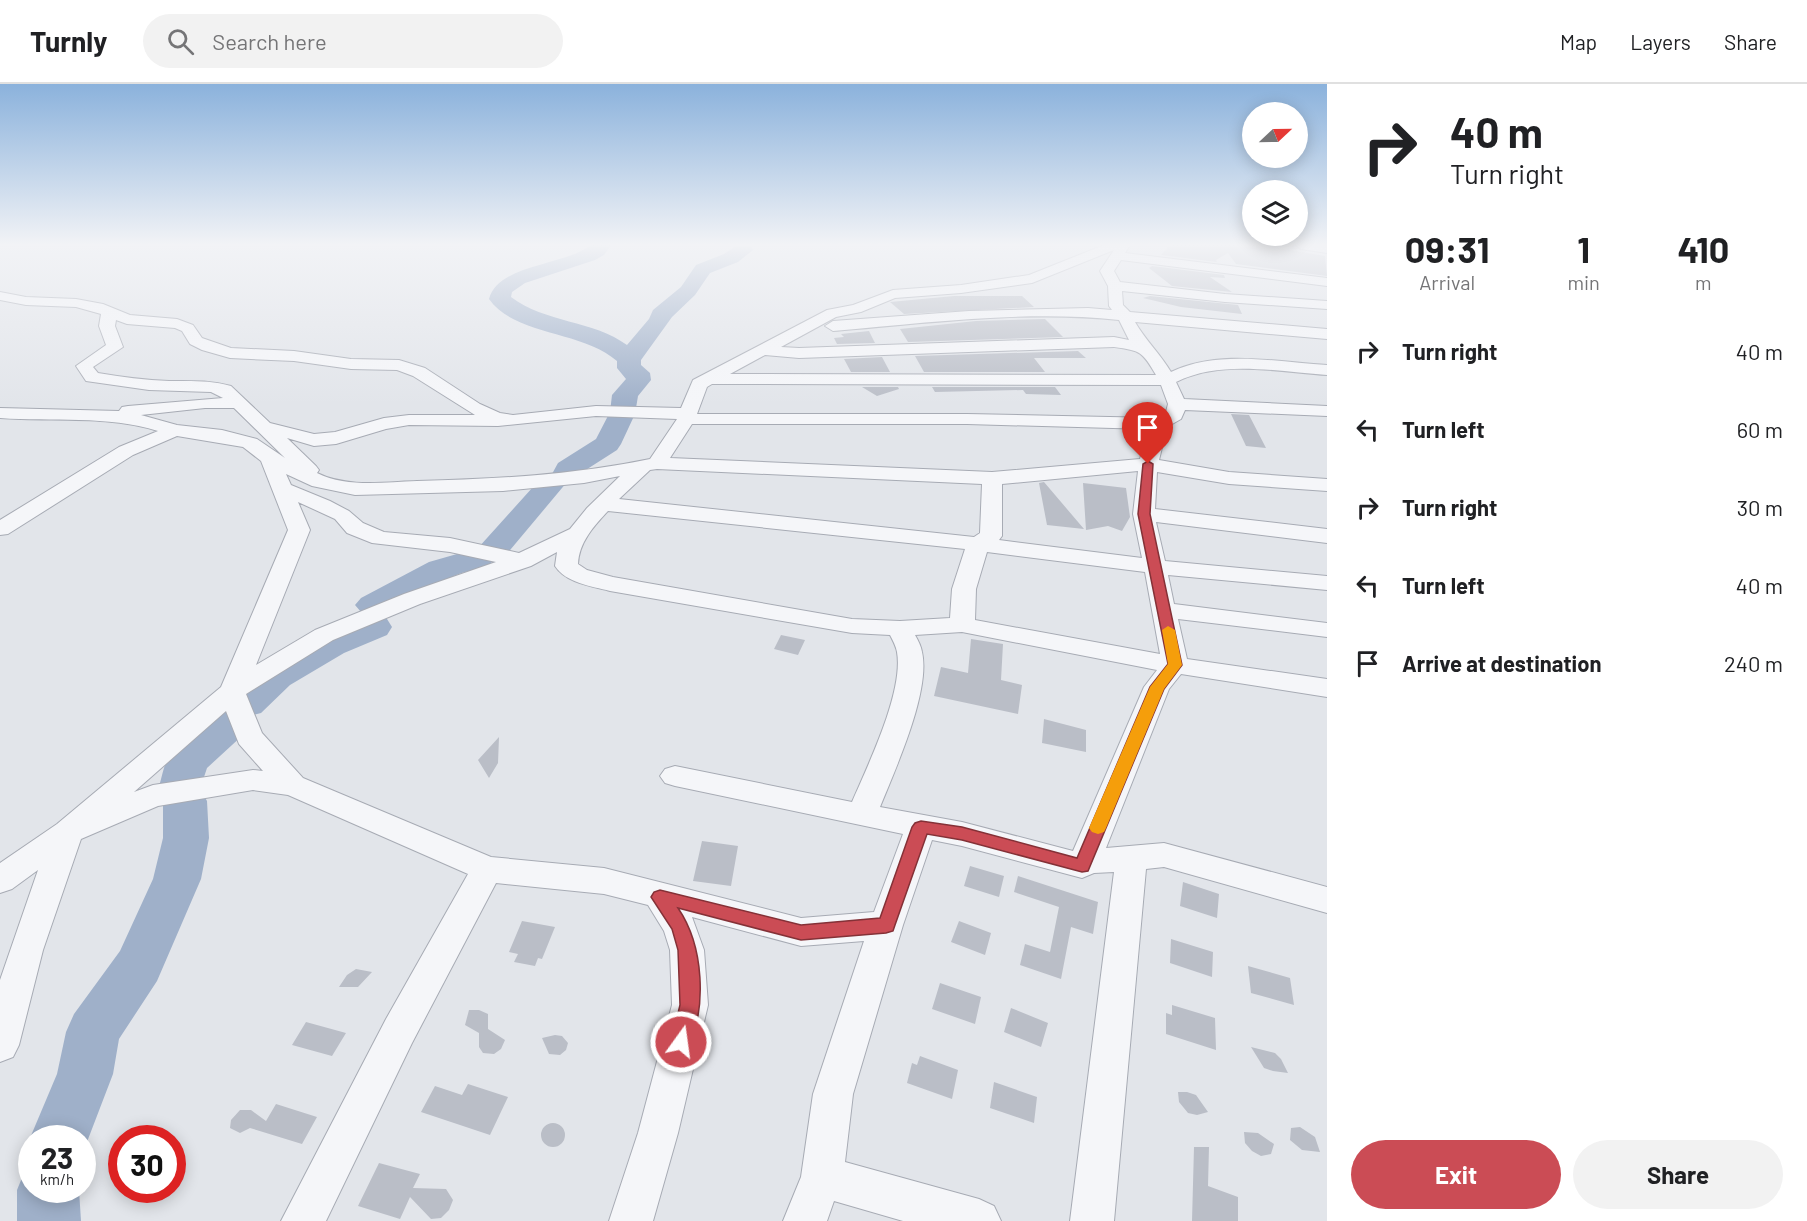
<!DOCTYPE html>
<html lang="en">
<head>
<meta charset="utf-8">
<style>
  body { margin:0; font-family:Barlow,sans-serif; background:#f2f2f2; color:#202124; height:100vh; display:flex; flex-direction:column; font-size:22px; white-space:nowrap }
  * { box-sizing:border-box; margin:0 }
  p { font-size:20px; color:#757577 }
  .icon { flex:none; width:33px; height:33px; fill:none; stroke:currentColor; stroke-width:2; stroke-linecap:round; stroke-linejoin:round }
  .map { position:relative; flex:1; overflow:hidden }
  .details { display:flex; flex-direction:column; background:#fff; width:480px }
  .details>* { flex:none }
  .guide { background:#fff; color:#202124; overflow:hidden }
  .needle { width:39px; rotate:68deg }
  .fabs { position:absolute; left:1242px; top:18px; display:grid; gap:12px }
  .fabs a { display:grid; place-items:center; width:66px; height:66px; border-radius:50%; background:#fff; box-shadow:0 3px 15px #0003; font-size:30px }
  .speed { position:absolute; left:18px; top:1041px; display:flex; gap:12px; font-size:30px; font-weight:700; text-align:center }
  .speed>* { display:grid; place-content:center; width:78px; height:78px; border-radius:50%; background:#fff; box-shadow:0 3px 15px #0003; line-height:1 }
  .speed small { font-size:15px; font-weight:400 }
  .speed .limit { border:9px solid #d22; background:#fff; color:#111 }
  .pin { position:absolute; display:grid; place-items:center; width:51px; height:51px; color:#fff; margin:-62px -26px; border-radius:50% 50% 50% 0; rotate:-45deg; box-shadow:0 0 6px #0007 }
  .pin .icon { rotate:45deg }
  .me { position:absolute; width:66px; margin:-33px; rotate:14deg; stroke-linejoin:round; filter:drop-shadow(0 0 4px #0008) }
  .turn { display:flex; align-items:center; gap:21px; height:126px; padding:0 24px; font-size:27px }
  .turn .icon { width:78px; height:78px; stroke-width:2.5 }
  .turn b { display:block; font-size:42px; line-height:51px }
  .eta { display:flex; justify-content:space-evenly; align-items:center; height:102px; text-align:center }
  .eta b { font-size:36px; font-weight:700; line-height:42px }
  .cta { display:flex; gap:12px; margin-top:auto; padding:12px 24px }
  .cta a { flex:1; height:69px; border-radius:36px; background:#cb4c55; color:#fff; font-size:24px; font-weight:700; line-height:69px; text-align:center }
  .cta a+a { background:#f2f2f2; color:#202124 }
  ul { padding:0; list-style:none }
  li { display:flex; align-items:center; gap:18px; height:78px; padding:0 24px }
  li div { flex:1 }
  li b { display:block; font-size:22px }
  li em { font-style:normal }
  header { display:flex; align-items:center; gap:36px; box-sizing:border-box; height:84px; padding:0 30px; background:#fff; border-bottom:2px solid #e0e0e0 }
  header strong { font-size:28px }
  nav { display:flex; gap:33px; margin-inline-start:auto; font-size:21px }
  .search { width:420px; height:54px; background:#f2f2f2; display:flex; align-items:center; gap:15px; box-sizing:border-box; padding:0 21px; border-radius:33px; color:#757577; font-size:22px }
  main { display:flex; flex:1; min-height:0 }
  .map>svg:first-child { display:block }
</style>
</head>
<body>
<header>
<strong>Turnly</strong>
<div class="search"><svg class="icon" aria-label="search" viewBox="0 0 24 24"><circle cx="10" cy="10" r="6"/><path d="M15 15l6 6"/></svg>Search here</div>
<nav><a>Map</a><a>Layers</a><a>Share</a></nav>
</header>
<main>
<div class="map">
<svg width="1327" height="1137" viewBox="0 0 1327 1137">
  <rect width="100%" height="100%" fill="#e2e5ea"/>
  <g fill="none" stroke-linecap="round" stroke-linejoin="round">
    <path fill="#9fb0c9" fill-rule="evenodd" d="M591,161H611L604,171L595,176L525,199L512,208L511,213C545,239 593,236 627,261L649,235L653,226L681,203L696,181L724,170L736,162H750L753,166L738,178L710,189L695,211L672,233L641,276V281L650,289L651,296L638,312L635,330L621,360L617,366L581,389L576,396L567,398L506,471L494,474L490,481C478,485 465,487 454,492C424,504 394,537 361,528L355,521L361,514L429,478L478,464L542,393L552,390L558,379L596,355L610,328L612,311L626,295L617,284V277C582,246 515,252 489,215C498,180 564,182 591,161Z
      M374,532L387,535L392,543L387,551L344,569L290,601L261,629L246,633L250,640L244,650L207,684L200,705L207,717L209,754L201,795L157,897L119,955L113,990L82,1071V1054H32V1057L30,1054L57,990L66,948L74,930L120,867L153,795L163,754V717L167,710L160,699C163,688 165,676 172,667C185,653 213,629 231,627L227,620C254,578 327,544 374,532Z
      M32,1082V1106H79L81,1137H17V1106L26,1084Z"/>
  </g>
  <path fill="#babec7" d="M1170,161H1261L1325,172L1327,192L1236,180L1228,169L1216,176L1217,178L1161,171Z
    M1152,182L1224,191L1225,194L1210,193L1232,208L1172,202L1149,184Z
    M954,212H1022L1034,223L904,230L890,218Z
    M1150,212L1238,221L1242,230L1181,223L1143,214Z
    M1045,235L1063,253L908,258L900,245L976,237Z
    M869,247L875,259L837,260L834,254L844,253L841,250Z
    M1078,267L1086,274H1034L1045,288H924L915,272Z
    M882,273L890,288H851L844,275Z
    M862,303H898L899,305L877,312Z
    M932,303H1055L1061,311L1026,310L1023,306L935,308Z
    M1231,330L1249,331L1266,364L1246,362Z
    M1044,398L1084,445L1047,441L1039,399Z
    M1083,399L1126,404L1130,433L1122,447L1108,442L1086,446Z
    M781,551L805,556L798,571L774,565Z
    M971,555L1003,560L1001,596L1022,601L1018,630L934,612L941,583L968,589Z
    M1044,635L1086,646V668L1042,659Z
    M499,653L498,679L489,694L478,676Z
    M702,757L738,762L731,802L693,797Z
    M970,782L1004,792L999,813L964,802Z
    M1018,792L1098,818L1093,850L1071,843L1061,895L1020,881L1025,860L1050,868L1059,823L1014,808Z
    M1183,798L1219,810L1217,834L1180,822Z
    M522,837L555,843L542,875L538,874L535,882L514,878L518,870L509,868Z
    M959,837L991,849L985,871L951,858Z
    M1171,855L1213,868L1212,893L1170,879Z
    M1248,882L1290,894L1294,921L1251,909Z
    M356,885L372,888L358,903H339L347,891Z
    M940,899L981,913L975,940L932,925Z
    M1172,921L1215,934L1216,966L1166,950V929L1172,931Z
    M1011,924L1048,939L1041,963L1004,948Z
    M469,926H479L488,930V945L505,956L501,965L494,970L483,969L479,963V949L465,941Z
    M306,938L346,949L332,972L292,961Z
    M555,951L562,952L568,959L566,966L560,971L549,970L542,954Z
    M1251,963L1275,969L1281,975L1288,989L1273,987L1264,984Z
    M920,972L958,986L952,1015L907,999L912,979L917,981Z
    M994,998L1037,1013L1034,1039L990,1024Z
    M468,1000L508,1013L490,1051L421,1028L435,1002L462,1011Z
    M1178,1008H1187L1196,1011L1208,1028L1197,1031L1188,1029L1179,1018Z
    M276,1020L317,1033L302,1060L250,1044L240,1049L230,1044L231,1036L240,1026H251L266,1037Z
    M541 1051a12 12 0 1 1 24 0a12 12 0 1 1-24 0Z
    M1300,1043L1315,1053L1320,1068L1302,1066L1290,1056L1291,1044Z
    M1244,1048L1258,1049L1274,1060L1271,1070L1261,1072L1252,1067L1245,1059Z
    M1194,1063H1209L1208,1102L1238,1113V1137H1192Z
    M379,1079L420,1090L413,1104L446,1105L453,1116L449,1126L441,1134L431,1135L410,1113L400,1135L358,1122Z"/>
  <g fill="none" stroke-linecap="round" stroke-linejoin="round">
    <g stroke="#a7abb4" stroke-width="2">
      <path id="street" d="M1104,161H1130L1125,169L1327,194V202L1121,176L1114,187L1120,198L1225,210L1327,217V225L1225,218L1122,207L1123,221L1130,228L1327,245V255L1135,238C1146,257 1159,268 1171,288C1218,265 1277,278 1327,281V291C1278,288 1222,275 1176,298L1184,315L1327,322V332L1185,326L1181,335L1167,343L1159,376L1229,388L1327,395V407L1229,400L1157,388L1155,425L1327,445V459L1156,438L1165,477L1327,492V506L1168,491L1174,520L1327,539V553L1178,535L1187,575L1327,595V613L1181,590L1169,605L1106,764L1164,759L1327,803V829L1164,783L1146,785L1114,1137H1070L1114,788L1094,789L1082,794L962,762L932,756L903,841L853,1010L845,1078L979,1115L994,1122L1001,1137H903L834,1117L827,1137H783L801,1093L813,1010L864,857L801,862L692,833L704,866L708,921L678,1049L653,1137H609L638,1049L672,921L670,866L664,847L648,821L604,810L496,799L412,959L326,1137H281L386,935L468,790L288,711L253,706L158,722L81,755L43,866L19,961L13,973L0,978V896L38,786L12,805L0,809V779L57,740L221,603L288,446L261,377L243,363L177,352L133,371L8,450L0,451V436L119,363L158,347C107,331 52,338 0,334V324L119,327L122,323L128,322L223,314L211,308L149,306L86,297L76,282L106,261L99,242L101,230L76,223L26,221L0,216V208L26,213L76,215L103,220L130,231L177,235L193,241L202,254L231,264L294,267L351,275L399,276L425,284L480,320L500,329L513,331L596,322L681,324L693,296L827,226L853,221L893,206L961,201L1029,191ZM1114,166L1100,187L1108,202L1109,222L1112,226L1088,224L969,227L833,237L825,242L833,247C927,239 1025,226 1119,236L1129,256L1114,253L799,264L781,263L836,233L861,228L895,214L961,209L1032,199ZM116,236L127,240L175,244L182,247L190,260L202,266L230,274L294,277L351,285L397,286L413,292L475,331H409L384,334L335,348L314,350L270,339L231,302C210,296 191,297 169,297C146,296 121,293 98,289L93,283L123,263L115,242ZM1114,263C1141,267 1142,267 1156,291L730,290L765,271L799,274ZM712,300L1161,301L1168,320L1166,328L1156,334L967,330H697L707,303ZM205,324H234L285,374L257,355L222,346L177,341L141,331ZM596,332L677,335L650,375C573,391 496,395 417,397C384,398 347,404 317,389L319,386L316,382L287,354L314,362L336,360L386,345L409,341L498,342ZM692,340H967L1148,345L1140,375L992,388L670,374ZM657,385L982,400L980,449L974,453L619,415L650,386ZM1138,387L1133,430L1142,474L999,456L1002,452V400ZM286,390L312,402L355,411L503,407L584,399L620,392L587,424L570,445L519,469L450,454L384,448L363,439L349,427L330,417L291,401ZM298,418L335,435L347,449L372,459L450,468L496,478L404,510L315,546L256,581L310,446ZM608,427L965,465L952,505L950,534L900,537L852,535L613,493L587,486L578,480C579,458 594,442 608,427ZM557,468L555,482C566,499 591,502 610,507L852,549L890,551C893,557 896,562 897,568C904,607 868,681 852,718L675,682L665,685L660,692L665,699L675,702L903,750L874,828L801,834L604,784L491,773L303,694L262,649L246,610L333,556L420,520L531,482ZM987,468L1145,488L1160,570L975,536L976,505ZM962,548L1157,586L1144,603L1073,767L962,738L880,723C895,686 931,607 922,568C921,562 918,556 915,551ZM226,627L239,660L263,687L253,686L153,701L134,708Z
        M1295,161H1327V169L1301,165Z"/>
    </g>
    <use href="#street" fill="#f5f6f9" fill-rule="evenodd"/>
  </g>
  <linearGradient id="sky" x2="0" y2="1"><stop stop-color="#8bb2dc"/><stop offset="0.5" stop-color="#f2f3f6"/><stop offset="1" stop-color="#f2f3f6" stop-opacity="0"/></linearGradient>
  <rect width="1327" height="321" fill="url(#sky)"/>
  <path fill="#cb4c55" stroke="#843137" stroke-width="1.5" d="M1148,377L1153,380L1150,430L1182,581L1164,605L1088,787L1082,788L962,756L927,750L895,841L893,847L886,849L801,856L678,824C704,862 707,923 688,965L681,968L674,965L671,958L680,921L678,866L672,845L651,813L654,808L660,806L801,841L880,834L912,743L915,739L921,737L962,743L1077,774L1150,603L1168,580L1138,430L1143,380Z"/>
  <path fill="#f59e0b" d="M1168,542L1175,546L1182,581L1164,605L1106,744L1104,748L1098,750L1092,748L1089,744L1150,603L1168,580L1162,546Z"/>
</svg>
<div class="fabs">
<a><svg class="needle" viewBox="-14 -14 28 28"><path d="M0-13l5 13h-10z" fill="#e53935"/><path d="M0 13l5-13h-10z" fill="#757577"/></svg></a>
<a><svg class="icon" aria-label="layers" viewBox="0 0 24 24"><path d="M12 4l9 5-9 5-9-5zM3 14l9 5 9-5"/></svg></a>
</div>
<div class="speed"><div>23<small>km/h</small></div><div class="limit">30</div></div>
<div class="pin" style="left:1148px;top:380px;background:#d93025"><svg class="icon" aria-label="arrive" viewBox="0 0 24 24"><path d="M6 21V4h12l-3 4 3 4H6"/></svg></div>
<svg class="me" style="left:681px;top:958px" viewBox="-20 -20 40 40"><circle r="17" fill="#cb4c55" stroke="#fff" stroke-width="3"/><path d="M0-11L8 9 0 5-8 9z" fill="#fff"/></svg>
</div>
<section class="details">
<div class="guide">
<div class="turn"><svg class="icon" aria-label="right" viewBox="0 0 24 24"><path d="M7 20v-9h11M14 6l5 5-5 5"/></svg><div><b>40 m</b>Turn right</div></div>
</div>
<div class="eta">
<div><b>09:31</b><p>Arrival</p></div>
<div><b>1</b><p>min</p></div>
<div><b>410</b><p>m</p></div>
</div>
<ul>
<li><svg class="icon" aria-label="right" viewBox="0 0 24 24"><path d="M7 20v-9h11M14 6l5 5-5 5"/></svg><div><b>Turn right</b></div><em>40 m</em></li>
<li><svg class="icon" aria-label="left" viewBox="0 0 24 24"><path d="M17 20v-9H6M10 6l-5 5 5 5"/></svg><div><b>Turn left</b></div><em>60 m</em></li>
<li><svg class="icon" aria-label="right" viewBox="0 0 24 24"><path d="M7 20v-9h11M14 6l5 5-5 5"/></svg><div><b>Turn right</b></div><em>30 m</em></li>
<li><svg class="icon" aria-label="left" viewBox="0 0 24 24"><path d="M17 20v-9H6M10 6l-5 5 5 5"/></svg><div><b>Turn left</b></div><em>40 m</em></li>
<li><svg class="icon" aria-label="arrive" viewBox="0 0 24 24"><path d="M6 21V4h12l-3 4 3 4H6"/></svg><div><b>Arrive at destination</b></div><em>240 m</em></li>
</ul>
<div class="cta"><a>Exit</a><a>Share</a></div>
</section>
</main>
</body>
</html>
